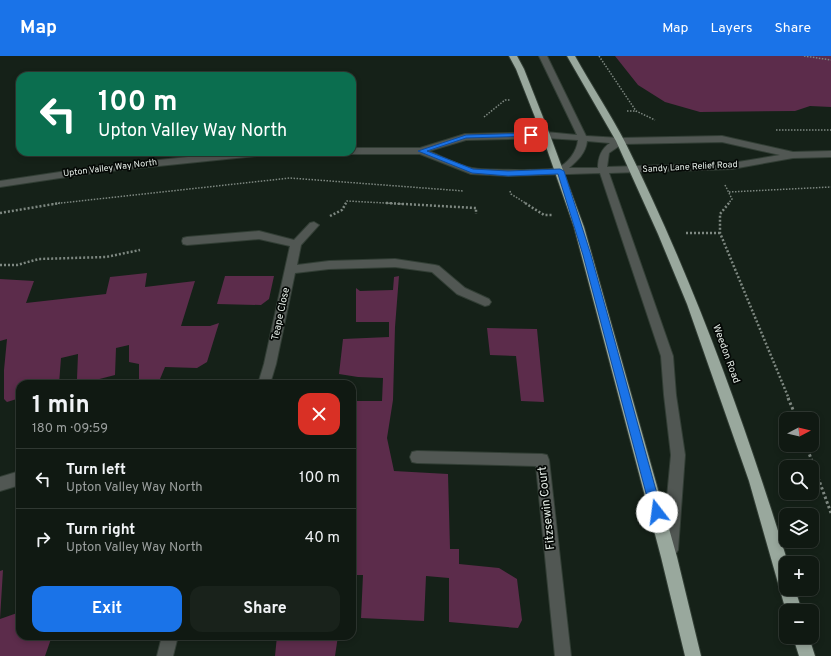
<!DOCTYPE html>
<html lang="en">
<head>
<meta charset="utf-8">
<style>
  body { margin:0; font-family:Overpass,sans-serif; background:#19221b; color:#f1f3f6; height:100vh; display:flex; flex-direction:column; font-size:15px; white-space:nowrap }
  * { box-sizing:border-box; margin:0 }
  p { font-size:13px; color:#9ca09f }
  .icon { flex:none; width:22px; height:22px; fill:none; stroke:currentColor; stroke-width:2; stroke-linecap:round; stroke-linejoin:round }
  .map { position:relative; flex:1; overflow:hidden }
  .side { position:absolute; left:16px; top:324px; width:340px; height:260px; display:flex; flex-direction:column; background:#101912; border-radius:12px; box-shadow:0 2px 6px #0003,0 0 0 1px #303832 }
  .side>* { flex:none }
  .hud { position:absolute; left:16px; top:16px; width:340px; height:84px; border-radius:12px; box-shadow:0 2px 6px #0003,0 0 0 1px #303832; background:#0b6e4f; color:#fff; overflow:hidden }
  .needle { width:26px; rotate:83deg }
  .tools { position:absolute; left:779px; top:356px; display:grid; gap:8px }
  .tools a { display:grid; place-items:center; width:40px; height:40px; border-radius:8px; background:#101912; box-shadow:0 2px 6px #0003,0 0 0 1px #303832; font-size:20px }
  .pin { position:absolute; display:grid; place-items:center; width:34px; height:34px; color:#fff; margin:-17px; border-radius:8px; box-shadow:0 2px 6px #0006 }
  .me { position:absolute; width:44px; margin:-22px; rotate:345deg; stroke-linejoin:round; filter:drop-shadow(0 0 3px #0008) }
  .turn { display:flex; align-items:center; gap:14px; height:84px; padding:0 16px; font-size:18px }
  .turn .icon { width:52px; height:52px; stroke-width:2.5 }
  .turn b { display:block; font-size:28px; line-height:34px }
  .round { display:grid; place-items:center; flex:none; width:42px; height:42px; border-radius:12px; background:#19221b }
  .overview { display:flex; align-items:center; justify-content:space-between; height:68px; padding:0 16px }
  h1 { font-size:24px; font-weight:700; line-height:30px }
  .cta { display:flex; gap:8px; margin-top:auto; padding:8px 16px }
  .cta a { flex:1; height:46px; border-radius:12px; background:#1a73e8; color:#fff; font-size:16px; font-weight:700; line-height:46px; text-align:center }
  .cta a+a { background:#19221b; color:#f1f3f6 }
  ul { padding:0; list-style:none }
  li { display:flex; align-items:center; gap:12px; height:60px; padding:0 16px; border-top:1px solid #303832 }
  li div { flex:1 }
  li b { display:block; font-size:15px }
  li em { font-style:normal }
  header { display:flex; align-items:center; gap:24px; box-sizing:border-box; height:56px; padding:0 20px; background:#1a73e8; color:#fff }
  header strong { font-size:19px }
  nav { display:flex; gap:22px; margin-inline-start:auto; font-size:14px }
  .map>svg:first-child { display:block }
</style>
</head>
<body>
<header>
<strong>Map</strong>
<nav><a>Map</a><a>Layers</a><a>Share</a></nav>
</header>
<div class="map">
<svg width="831" height="600" viewBox="0 0 831 600">
  <rect width="100%" height="100%" fill="#152118"/>
  <path fill="#5c2c4b" d="M615,0H831V51L810,50L795,55L700,56L665,46L638,29Z
    M147,217L145,231L195,225L181,270H210L219,267L207,306L197,312L165,311L160,323L194,324V328H139V308L129,306V289L116,292L115,319L80,328L77,323L78,298L61,302L59,328H20V342L7,346L4,343V314L7,283L0,285V223L34,225L26,247L106,238L110,221Z
    M225,220H274L269,243L261,249L217,248Z
    M399,220L395,271L393,344L387,382L394,415L448,418L450,493H459V508L499,512L517,523L522,564L518,572L449,566V522L426,520L424,565L361,562L363,519H352V341L356,345H382L383,322L358,321L339,318L343,283L389,281V266H356V232L360,235L393,234L394,221Z
    M487,272L537,273L544,346L521,345L516,300L490,299Z
    M3,514L0,563L20,556V580H52L45,600H0V515Z
    M277,580H338L335,600H275Z"/>
  <g fill="none" stroke-linecap="round" stroke-linejoin="round">
    <g stroke="#323e35" stroke-width="2">
      <path id="minor" d="M539,0H547L586,80L620,82L722,80L793,96L831,95V101L793,102L732,113L609,117L673,300L676,339L685,399L678,494L675,499L670,502L665,499L662,494L671,399L664,339L661,300L600,117L508,120L471,118L420,98H352L348,96H352V92H420L465,78L546,76L577,79ZM546,82L578,84C577,95 568,108 557,112C551,115 481,114 472,112C458,109 443,101 429,95L466,84ZM587,85L610,87C601,93 598,101 598,112H569C577,105 586,97 587,85ZM722,86L780,99L732,107L607,111L609,97L622,88Z
        M237,96H271L267,99L100,116L0,131V125L100,110Z
        M314,166L319,169L301,189L297,209L329,205L395,203L435,209L439,210L465,232L489,243L491,246L489,249L485,250L457,238L432,216L395,211L329,213L295,217L276,308L270,328H258L264,308L290,190L259,183L187,189L183,188L182,185L183,182L187,181L259,175L294,184L310,167Z
        M417,395L542,398L547,399L549,404L571,600H555L536,410L417,407L412,406L410,401L412,396Z
        M20,415V429L0,435V421Z
        M162,580H178L173,600H157Z"/>
    </g>
    <g stroke="#323e35" stroke-width="2">
      <path id="highway" d="M509,0H517L524,13L550,79L584,171L677,501L701,600H685L661,501L574,171L542,79L516,13Z
        M567,0H575C591,29 610,57 625,86C692,221 744,363 788,507H786V533H795L802,555H786L749,425L687,248L658,178L616,85Z
        M793,581H809L815,600H799Z"/>
    </g>
    <path stroke="#7e8881" stroke-width="1.5" stroke-dasharray="1.5 1.5" stroke-linecap="butt" d="M599,0L636,55L655,64
      M804,0L831,4
      M627,55H636
      M484,61L505,44H511
      M776,74H831
      M725,129L732,143L728,148
      M510,135L511,138L527,148
      M729,136L831,131
      M52,148L290,122L464,135
      M345,148L347,145L404,148"/>
    <path stroke="#7e8881" stroke-width="2.5" stroke-dasharray="2 2" stroke-linecap="butt" d="M386,147L476,152V158
      M525,147L544,159H553
      M729,147L720,158V177L789,343
      M0,157L60,147
      M330,160L342,154L346,147
      M686,177H720
      M0,209H17L39,203L106,201L140,194"/>
    <path stroke="#7e8881" stroke-width="3" stroke-dasharray="2.5 2.5" stroke-linecap="butt" d="M788,342L797,363
      M806,389L831,457"/>
    <use href="#minor" fill="#515753" fill-rule="evenodd"/>
    <use href="#highway" fill="#99a89d" fill-rule="evenodd"/>
  </g>
  <path fill="#1a73e8" stroke="#114b97" d="M531,77L533,78V80L466,82L427,95L473,113L508,115L560,113L564,115L591,199L662,456L661,460L657,461L653,460L651,456L583,199L558,118L508,120L472,117L418,95L466,79Z"/>
  <g text-anchor="middle" dominant-baseline="central" stroke-width="3.5" stroke-linejoin="round" paint-order="stroke">
    <g font-size="9" fill="#e6eee8" stroke="#050906">
      <text transform="translate(690 111) rotate(-3)">Sandy Lane Relief Road</text>
      <text transform="translate(110 112) rotate(-7)">Upton Valley Way North</text>
    </g>
    <g font-size="10" fill="#e6eee8" stroke="#050906">
      <text transform="translate(281 258) rotate(-78)">Teape Close</text>
      <text transform="translate(726 298) rotate(70)">Weedon Road</text>
    </g>
    <g font-size="12" fill="#e6eee8" stroke="#050906">
      <text transform="translate(547 452) rotate(-96)">Fitzsewin Court</text>
    </g>
  </g>
</svg>
<div class="tools">
<a><svg class="needle" viewBox="-14 -14 28 28"><path d="M0-13l5 13h-10z" fill="#e53935"/><path d="M0 13l5-13h-10z" fill="#9ca09f"/></svg></a>
<a><svg class="icon" aria-label="search" viewBox="0 0 24 24"><circle cx="10" cy="10" r="6"/><path d="M15 15l6 6"/></svg></a>
<a><svg class="icon" aria-label="layers" viewBox="0 0 24 24"><path d="M12 4l9 5-9 5-9-5zM3 14l9 5 9-5"/></svg></a>
<a>+</a>
<a>−</a>
</div>
<div class="pin" style="left:531px;top:79px;background:#d93025"><svg class="icon" aria-label="arrive" viewBox="0 0 24 24"><path d="M6 21V4h12l-3 4 3 4H6"/></svg></div>
<svg class="me" style="left:657px;top:456px" viewBox="-20 -20 40 40"><circle r="19" fill="#fff"/><path d="M0-13L10 11 0 6-10 11z" fill="#1a73e8"/></svg>
<div class="hud">
<div class="turn"><svg class="icon" aria-label="left" viewBox="0 0 24 24"><path d="M17 20v-9H6M10 6l-5 5 5 5"/></svg><div><b>100 m</b>Upton Valley Way North</div></div>
</div>
<section class="side">
<div class="overview"><div><h1>1 min</h1><p>180 m · 09:59</p></div><a class="round" style="background:#d93025;color:#fff"><svg class="icon" aria-label="close" viewBox="0 0 24 24"><path d="M6 6l12 12M18 6L6 18"/></svg></a></div>
<ul>
<li><svg class="icon" aria-label="left" viewBox="0 0 24 24"><path d="M17 20v-9H6M10 6l-5 5 5 5"/></svg><div><b>Turn left</b><p>Upton Valley Way North</p></div><em>100 m</em></li>
<li><svg class="icon" aria-label="right" viewBox="0 0 24 24"><path d="M7 20v-9h11M14 6l5 5-5 5"/></svg><div><b>Turn right</b><p>Upton Valley Way North</p></div><em>40 m</em></li>
</ul>
<div class="cta"><a>Exit</a><a>Share</a></div>
</section>
</div>
</body>
</html>
